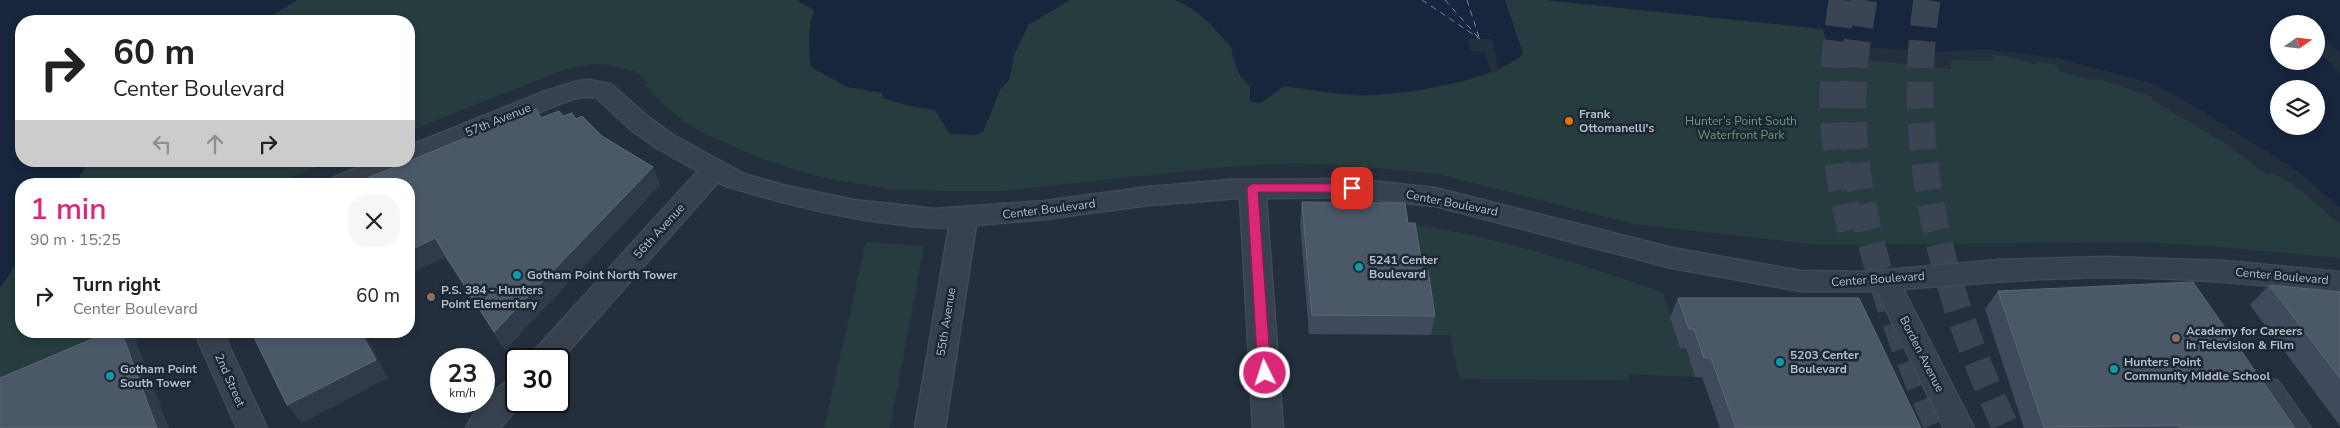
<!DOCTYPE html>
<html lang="en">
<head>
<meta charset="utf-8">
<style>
  body { margin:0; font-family:"Nunito Sans",sans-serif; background:#f6f6f6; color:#222; height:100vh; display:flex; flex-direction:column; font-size:19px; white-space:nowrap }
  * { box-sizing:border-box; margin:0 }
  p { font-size:16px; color:#767676 }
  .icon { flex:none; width:28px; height:28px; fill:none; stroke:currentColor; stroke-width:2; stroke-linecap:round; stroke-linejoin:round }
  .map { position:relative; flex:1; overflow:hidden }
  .side { position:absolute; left:15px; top:178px; width:400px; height:160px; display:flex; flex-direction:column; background:#fff; border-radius:20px; box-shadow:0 2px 8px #0003 }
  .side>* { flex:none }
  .top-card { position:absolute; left:15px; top:15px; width:400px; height:152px; border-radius:20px; box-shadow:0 2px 8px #0003; background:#fff; color:#222; overflow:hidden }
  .needle { width:32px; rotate:76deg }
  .controls { position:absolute; left:2270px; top:15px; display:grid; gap:10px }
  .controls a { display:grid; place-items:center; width:55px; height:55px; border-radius:50%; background:#fff; box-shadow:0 2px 8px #0003; font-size:25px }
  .speed { position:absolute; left:430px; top:348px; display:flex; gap:10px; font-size:25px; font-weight:700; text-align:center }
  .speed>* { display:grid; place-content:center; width:65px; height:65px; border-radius:50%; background:#fff; box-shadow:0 2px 8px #0003; line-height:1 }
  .speed small { font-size:12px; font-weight:400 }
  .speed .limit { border:2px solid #111; border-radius:8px; background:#fff; color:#111 }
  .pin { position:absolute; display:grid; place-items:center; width:42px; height:42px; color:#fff; margin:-21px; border-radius:10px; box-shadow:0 2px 8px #0006 }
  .me { position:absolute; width:55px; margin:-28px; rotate:356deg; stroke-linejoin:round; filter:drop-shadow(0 0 4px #0008) }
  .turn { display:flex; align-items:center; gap:18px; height:105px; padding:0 15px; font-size:22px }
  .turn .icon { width:65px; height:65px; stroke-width:2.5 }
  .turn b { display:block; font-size:35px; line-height:42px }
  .lanes { display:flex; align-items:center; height:48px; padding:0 15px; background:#0003; justify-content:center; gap:25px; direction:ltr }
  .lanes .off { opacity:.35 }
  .round { display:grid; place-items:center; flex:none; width:52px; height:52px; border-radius:20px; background:#f6f6f6 }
  .headline { display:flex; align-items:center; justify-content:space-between; height:85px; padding:0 15px }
  h1 { font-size:30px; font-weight:600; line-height:38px; color:#db2777 }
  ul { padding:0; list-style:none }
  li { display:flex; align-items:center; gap:15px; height:65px; padding:0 15px }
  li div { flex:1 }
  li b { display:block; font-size:19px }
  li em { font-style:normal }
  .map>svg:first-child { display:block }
</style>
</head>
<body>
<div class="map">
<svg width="2340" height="428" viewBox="0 0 2340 428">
  <rect width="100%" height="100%" fill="#242f3e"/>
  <path fill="#263c3f" d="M297,0H797L815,10C807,26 809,49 811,67L869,92H881L884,98L910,106L935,110L950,134L975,135L983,132L1000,90L1009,80L1014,55L1028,25L1070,0H1175L1189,5L1203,15L1231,47L1233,61L1242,78L1250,86L1261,103L1284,86C1307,89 1330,93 1353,95C1395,97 1492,82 1523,54L1505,0H1545L1824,29L1830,56L1952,69L1949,60L1995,61L1992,55L2005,56L2035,64L2036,62L2058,65L2060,71L2089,80L2099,79L2152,97V100L2228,145L2267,175L2271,173C2298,184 2319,206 2340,225V258L2210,246L2135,242L1819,245L1633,224L1439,174L1352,166L1295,163L1224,167L1003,191H946L888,189L819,177L760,158L708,135L686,123L665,106L645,85L648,83L637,72L610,65L595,64L565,69L409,131V21H263Z
    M90,161H331L274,184H74Z
    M1401,223C1491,235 1578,262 1663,293L1680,348H1686L1695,377L1628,374L1629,380L1459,379L1450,335H1431L1424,291Z
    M866,242L924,246L890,428H824Z
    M21,258V331H134L138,347L0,428V287Z"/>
  <path fill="#17263c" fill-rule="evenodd" d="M0,0H297L263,21H21V161H90L74,184H21V258L0,287Z
    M797,0H1070L1028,25L1014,55L1009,80L1000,90L983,132L975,135L950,134L935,110L910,106L884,98L881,92L847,87L811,67C809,49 807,26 815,11Z
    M1175,0H1505L1523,54C1492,82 1395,97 1353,95C1330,93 1307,89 1284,86L1261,103L1250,102V86C1234,71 1238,65 1231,48C1229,43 1224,39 1221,36C1207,20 1195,8 1175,0Z
    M1545,0H2340V208L2299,172L2184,100L2151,83L2057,58L1986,49L1938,52L1827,45L1823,29ZM2279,24H2316V61H2279ZM2279,89H2316V126H2279Z"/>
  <path fill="#242f3e" d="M2316,31L2340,53V74L2324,57H2316Z
    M1468,39H1492L1499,71L1491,74L1485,52L1470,51Z"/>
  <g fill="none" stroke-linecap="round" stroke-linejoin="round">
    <path stroke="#6d86a8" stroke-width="1" stroke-dasharray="6 5" stroke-linecap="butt" d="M1422,0L1480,39
      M1445,0L1478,37
      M1467,0L1479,37"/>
    <path stroke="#3a4453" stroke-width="27" stroke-dasharray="27 14" stroke-linecap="butt" d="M1842,0C1837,36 1832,72 1833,108C1834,153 1843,197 1853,241
      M1864,0C1858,33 1853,65 1853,98C1851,212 1893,325 1938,428
      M1927,0C1904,150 1942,292 2006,428"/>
    <g stroke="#414a57" stroke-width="3">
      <path id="minor" d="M590,80L612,85L647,116L673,135L744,174L786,186L854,200L934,209L1045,201L1149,187L1230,180L1352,179L1435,188L1672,248L1801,271L1864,272L1999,260L2106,257L2223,261L2340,272V292C2262,285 2183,277 2105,277C2037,278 1970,283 1903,289L1974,428H1944L1877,291H1801L1672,268L1435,206L1352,197L1266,198L1283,428H1253L1240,198L1149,205L1045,219L976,225L945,428H915L949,227C928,229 908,225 888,223C832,216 779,202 726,186L718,182L559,362V359H530L534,351L698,171L655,147L629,128L596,97H580L559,104L418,162L408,164L406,167L367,184H329L333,178L373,161H409V146L543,92L578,81Z
        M194,331H222L267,428H237Z
        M516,377V401H523L500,428H466C474,411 499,383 516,377Z
        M2268,378L2278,381L2311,428H2279L2253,390L2258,381Z"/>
    </g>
    <use href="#minor" fill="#38414e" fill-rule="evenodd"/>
  </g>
  <path fill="#3f4b5c" d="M563,116L576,119L602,136L653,167L660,185L505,350L445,257L409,274L541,118Z
    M1302,202L1408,223L1423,270L1435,316L1431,335L1309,334L1300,222Z
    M2269,285L2340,292V426L2250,305Z
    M1998,291L2295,428H2024L1985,309Z
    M1678,298L1921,428H1720L1702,377H1695L1686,348H1680L1670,317Z"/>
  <path fill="#2f3b4b" d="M653,167L660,185L505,350L494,332Z
    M435,238L445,257L409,274V251Z
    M121,331H123L138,347L169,428H157Z
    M360,331H363L388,378L302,423L287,405Z"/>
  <path fill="#4b5868" stroke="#5c6777" d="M536,109L541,118L559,111L563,116L572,113L576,119L582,116L602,136L653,167L494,332L435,238L409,251V184H353Z
    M1302,202L1405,203L1408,223H1415L1423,270H1428L1435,316L1312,315Z
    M2193,282L2295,428H2181L2179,425L2044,427L1998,291Z
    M2269,285L2340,292V378Z
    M1678,298H1859L1921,428H1736L1711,358H1704L1694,329H1689Z
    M111,331H121L157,428H0V378Z
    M251,331H360L376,360L287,405Z"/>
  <path fill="#db2777" stroke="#8e194d" d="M1252,184H1352L1358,188L1352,192H1258L1271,373L1269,377H1260L1258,373L1247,188Z"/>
  <circle fill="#e8710a" stroke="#1d2633" stroke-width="2" cx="1569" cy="121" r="5"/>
  <g fill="#0f9aa8" stroke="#1d2633" stroke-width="2">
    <circle cx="1359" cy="267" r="5"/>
    <circle cx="517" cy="275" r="5"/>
    <circle cx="1780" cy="362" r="5"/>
    <circle cx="2114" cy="369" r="5"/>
    <circle cx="110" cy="376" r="5"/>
  </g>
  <g fill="#8d6e63" stroke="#1d2633" stroke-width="2">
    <circle cx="431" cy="297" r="5"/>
    <circle cx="2176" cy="338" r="5"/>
  </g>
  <g text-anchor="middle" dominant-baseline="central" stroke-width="5" stroke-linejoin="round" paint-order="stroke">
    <g font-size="12" font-weight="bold" fill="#b4bcc9" stroke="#1d2633" text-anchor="start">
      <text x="1579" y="114">Frank<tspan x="1579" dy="14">Ottomanelli's</tspan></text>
      <text x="1369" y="260">5241 Center<tspan x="1369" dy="14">Boulevard</tspan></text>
      <text x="527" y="275">Gotham Point North Tower</text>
      <text x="441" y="290">P.S. 384 - Hunters<tspan x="441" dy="14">Point Elementary</tspan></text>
      <text x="2186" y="331">Academy for Careers<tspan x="2186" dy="14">in Television &amp; Film</tspan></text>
      <text x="1790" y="355">5203 Center<tspan x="1790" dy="14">Boulevard</tspan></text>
      <text x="2124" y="362">Hunters Point<tspan x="2124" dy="14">Community Middle School</tspan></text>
      <text x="120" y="369">Gotham Point<tspan x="120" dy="14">South Tower</tspan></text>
    </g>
    <g font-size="12" fill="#b4bcc9" stroke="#1d2633">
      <text transform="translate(498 120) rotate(-22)">57th Avenue</text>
      <text transform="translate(1452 203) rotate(11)">Center Boulevard</text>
      <text transform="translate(1049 209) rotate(-7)">Center Boulevard</text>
      <text transform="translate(659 231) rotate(-48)">56th Avenue</text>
      <text transform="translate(2282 276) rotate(5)">Center Boulevard</text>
      <text transform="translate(1878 279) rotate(-4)">Center Boulevard</text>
      <text transform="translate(946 322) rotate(-81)">55th Avenue</text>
      <text transform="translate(1922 354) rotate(63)">Borden Avenue</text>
      <text transform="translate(230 380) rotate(66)">2nd Street</text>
    </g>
    <g font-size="12" fill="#6b9a76" stroke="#1d2633">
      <text x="1741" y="121">Hunter’s Point South<tspan x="1741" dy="14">Waterfront Park</tspan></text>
    </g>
  </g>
</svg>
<div class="controls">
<a><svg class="needle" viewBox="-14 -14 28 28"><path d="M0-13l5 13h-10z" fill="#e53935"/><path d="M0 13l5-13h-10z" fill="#767676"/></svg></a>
<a><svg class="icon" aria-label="layers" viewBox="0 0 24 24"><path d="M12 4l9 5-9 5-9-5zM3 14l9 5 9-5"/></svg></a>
</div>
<div class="speed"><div>23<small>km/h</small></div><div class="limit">30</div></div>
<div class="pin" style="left:1352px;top:188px;background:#d93025"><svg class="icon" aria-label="arrive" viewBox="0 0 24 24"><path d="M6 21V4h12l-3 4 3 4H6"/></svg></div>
<svg class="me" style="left:1265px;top:373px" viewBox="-20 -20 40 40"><circle r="17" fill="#db2777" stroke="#fff" stroke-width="3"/><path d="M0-11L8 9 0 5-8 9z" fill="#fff"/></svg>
<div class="top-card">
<div class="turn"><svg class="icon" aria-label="right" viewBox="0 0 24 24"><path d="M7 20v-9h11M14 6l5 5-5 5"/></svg><div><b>60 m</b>Center Boulevard</div></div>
<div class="lanes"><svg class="icon off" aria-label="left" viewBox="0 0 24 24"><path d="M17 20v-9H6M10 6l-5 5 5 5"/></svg><svg class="icon off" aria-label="ahead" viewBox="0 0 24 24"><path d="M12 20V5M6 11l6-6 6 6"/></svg><svg class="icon" aria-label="right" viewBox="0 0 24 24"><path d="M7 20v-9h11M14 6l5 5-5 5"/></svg></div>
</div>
<section class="side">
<div class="headline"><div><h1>1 min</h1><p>90 m · 15:25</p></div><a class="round"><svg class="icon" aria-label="close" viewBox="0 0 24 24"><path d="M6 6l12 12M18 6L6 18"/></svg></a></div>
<ul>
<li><svg class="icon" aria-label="right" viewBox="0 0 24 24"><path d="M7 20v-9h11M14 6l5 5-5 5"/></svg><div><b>Turn right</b><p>Center Boulevard</p></div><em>60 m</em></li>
</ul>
</section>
</div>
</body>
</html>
